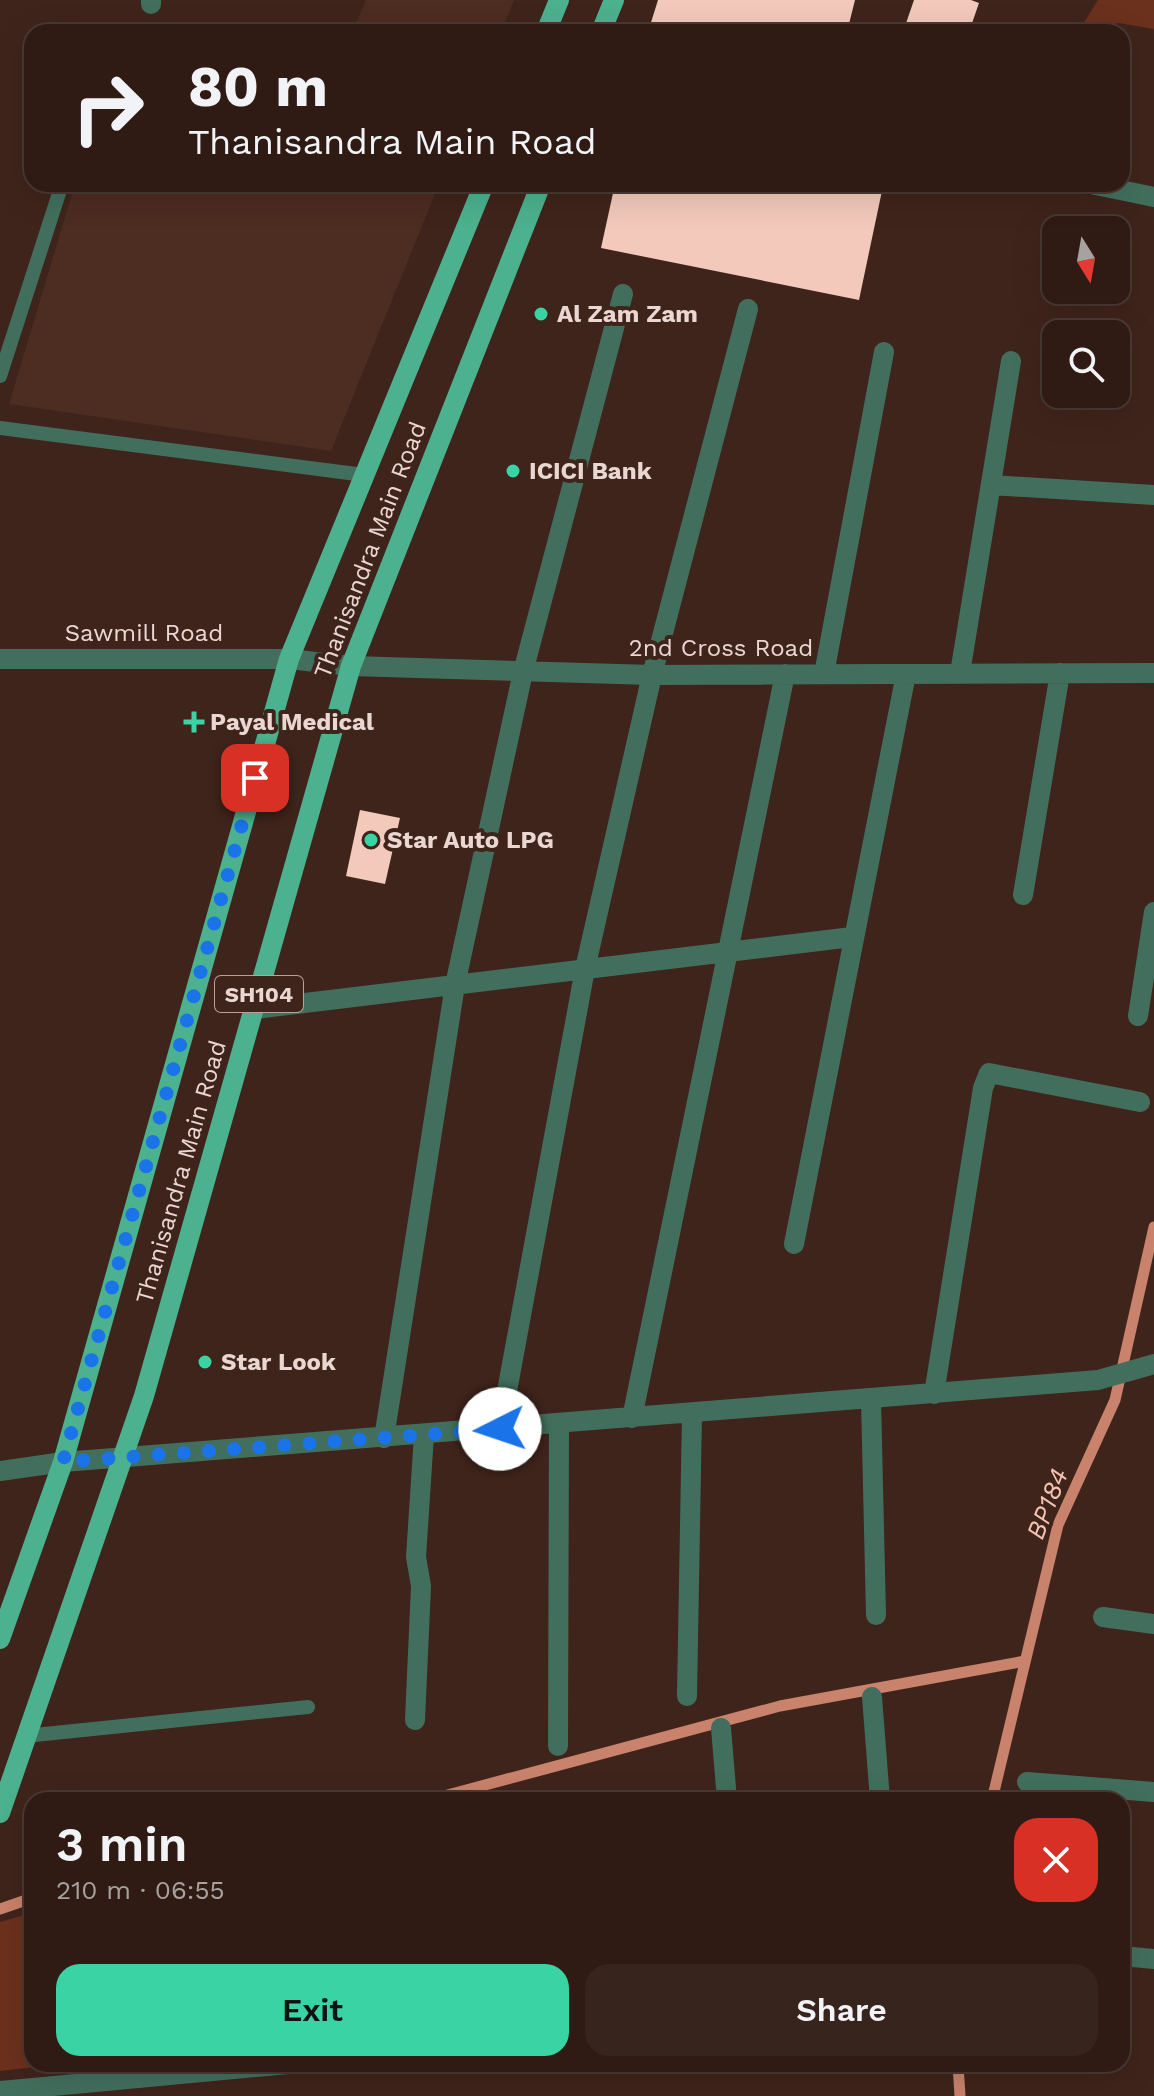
<!DOCTYPE html>
<html lang="en">
<head>
<meta charset="utf-8">
<style>
  body { margin:0; font-family:"Work Sans",sans-serif; background:#37241d; color:#f1f3f6; height:100vh; display:flex; flex-direction:column; font-size:30px; white-space:nowrap }
  * { box-sizing:border-box; margin:0 }
  p { font-size:26px; color:#a7a1a0 }
  .icon { flex:none; width:44px; height:44px; fill:none; stroke:currentColor; stroke-width:2; stroke-linecap:round; stroke-linejoin:round }
  .map { position:relative; flex:1; overflow:hidden }
  .side { position:absolute; left:24px; top:1792px; width:1106px; height:280px; display:flex; flex-direction:column; background:#2f1b14; border-radius:24px; box-shadow:0 8px 32px #0002,0 0 0 2px #4a3934 }
  .side>* { flex:none }
  .guide { position:absolute; left:24px; top:24px; width:1106px; height:168px; border-radius:24px; box-shadow:0 8px 32px #0002,0 0 0 2px #4a3934; background:#2f1b14; color:#f1f3f6; overflow:hidden }
  .needle { width:52px; rotate:169deg }
  .controls { position:absolute; left:1042px; top:216px; display:grid; gap:16px }
  .controls a { display:grid; place-items:center; width:88px; height:88px; border-radius:16px; background:#2f1b14; box-shadow:0 8px 32px #0002,0 0 0 2px #4a3934; font-size:40px }
  .pin { position:absolute; display:grid; place-items:center; width:68px; height:68px; color:#fff; margin:-34px; border-radius:16px; box-shadow:0 4px 12px #0006 }
  .me { position:absolute; width:88px; margin:-44px; rotate:266deg; stroke-linejoin:round; filter:drop-shadow(0 0 6px #0008) }
  .turn { display:flex; align-items:center; gap:28px; height:168px; padding:0 32px; font-size:36px }
  .turn .icon { width:104px; height:104px; stroke-width:2.5 }
  .turn b { display:block; font-size:56px; line-height:68px }
  .round { display:grid; place-items:center; flex:none; width:84px; height:84px; border-radius:24px; background:#37241d }
  .overview { display:flex; align-items:center; justify-content:space-between; height:136px; padding:0 32px }
  h1 { font-size:48px; font-weight:600; line-height:60px }
  .primary-button { display:flex; gap:16px; margin-top:auto; padding:16px 32px }
  .primary-button a { flex:1; height:92px; border-radius:24px; background:#3ad4a4; color:#111; font-size:32px; font-weight:600; line-height:92px; text-align:center }
  .primary-button a+a { background:#37241d; color:#f1f3f6 }
  .map>svg:first-child { display:block }
</style>
</head>
<body>
<div class="map">
<svg width="1154" height="2096" viewBox="0 0 1154 2096">
  <rect width="100%" height="100%" fill="#3f241b"/>
  <path fill="#4d2c21" d="M366,0H514L501,32H352Z
    M75,184H439L331,451L9,404Z"/>
  <path fill="#6b311d" d="M1098,0H1154V29L1119,23L1078,32Z
    M32,1913V2064H61L0,2071V1922Z"/>
  <g fill="none" stroke-linecap="round" stroke-linejoin="round">
    <path stroke="#c9826b" stroke-width="11" d="M429,1800L780,1706L1025,1661
      M992,1800L1058,1525L1115,1400L1154,1227
      M0,1909L32,1898
      M958,2064L960,2096"/>
  </g>
  <path fill="#f2c9bb" d="M658,0H855L847,32H648Z
    M914,0H971L979,3L969,32H903Z
    M615,184L883,186L859,300L601,248Z
    M360,810L400,818L385,884L346,876Z"/>
  <g fill="none" stroke-linecap="round" stroke-linejoin="round">
    <path stroke="#426f5d" stroke-width="14" d="M0,376L62,184
      M0,428L364,475
      M25,1736L308,1707"/>
    <path stroke="#426f5d" stroke-width="20" d="M151,4V0
      M1091,184L1154,197
      M991,485L1154,495
      M0,659H289L351,666L652,675L1154,673
      M960,673L1011,361
      M824,674L884,352
      M1023,895L1060,673
      M255,1009L852,937
      M1138,1016L1154,912
      M794,1244L906,674
      M934,1394L983,1088L989,1073L1140,1102
      M871,1399L876,1615
      M632,1418L785,674
      M500,1429L585,969L652,675L748,309
      M384,1438L455,985L523,672L623,294
      M0,1471L63,1462L1098,1380L1154,1364
      M1103,1617L1154,1624
      M687,1696L692,1413
      M872,1697L880,1800
      M415,1720L421,1586L416,1557L424,1435
      M721,1728L727,1800
      M558,1746L559,1424
      M1027,1782L1154,1792
      M1122,1956L1154,1959
      M0,2091L288,2064"/>
    <path stroke="#4cb18e" stroke-width="20" d="M546,32L559,0
      M601,32L614,0
      M0,1639L63,1462L289,659L484,184
      M0,1813L144,1396L351,666L541,184"/>
  </g>
  <g fill="none" stroke-linecap="round" stroke-linejoin="round">
    <path stroke="#1a73e8" stroke-width="14" stroke-dasharray="0 25.2" d="M255,778L63,1462L500,1429"/>
  </g>
  <g fill="#3ad4a4" stroke="#3f241b" stroke-width="3">
    <circle cx="541" cy="314" r="8"/>
    <circle cx="513" cy="471" r="8"/>
    <path d="M190 710h8v8h8v8h-8v8h-8v-8h-8v-8h8z"/>
    <circle cx="371" cy="840" r="8"/>
    <circle cx="205" cy="1362" r="8"/>
  </g>
  <g text-anchor="middle" dominant-baseline="central" stroke-width="8" stroke-linejoin="round" paint-order="stroke">
    <rect fill="#3f241b" stroke="#b7a19a" stroke-width="2" x="215" y="976" width="88" height="36" rx="6"/>
    <g font-size="22" font-weight="bold" fill="#ead7d1">
      <text x="259" y="994">SH104</text>
    </g>
    <g font-size="24" font-weight="bold" fill="#ead7d1" stroke="#3f241b" text-anchor="start">
      <text x="557" y="314">Al Zam Zam</text>
      <text x="529" y="471">ICICI Bank</text>
      <text x="210" y="722">Payal Medical</text>
      <text x="387" y="840">Star Auto LPG</text>
      <text x="221" y="1362">Star Look</text>
    </g>
    <g font-size="24" fill="#ead7d1" stroke="#3f241b">
      <text transform="translate(370 550) rotate(-69)">Thanisandra Main Road</text>
      <text x="144" y="633">Sawmill Road</text>
      <text x="721" y="648">2nd Cross Road</text>
      <text transform="translate(181 1172) rotate(-74)">Thanisandra Main Road</text>
    </g>
    <g font-size="26" font-style="italic" fill="#f6c3b2" stroke="#3f241b">
      <text transform="translate(1047 1504) rotate(-69)">BP184</text>
    </g>
  </g>
</svg>
<div class="controls">
<a><svg class="needle" viewBox="-14 -14 28 28"><path d="M0-13l5 13h-10z" fill="#e53935"/><path d="M0 13l5-13h-10z" fill="#a7a1a0"/></svg></a>
<a><svg class="icon" aria-label="search" viewBox="0 0 24 24"><circle cx="10" cy="10" r="6"/><path d="M15 15l6 6"/></svg></a>
</div>
<div class="pin" style="left:255px;top:778px;background:#d93025"><svg class="icon" aria-label="arrive" viewBox="0 0 24 24"><path d="M6 21V4h12l-3 4 3 4H6"/></svg></div>
<svg class="me" style="left:500px;top:1429px" viewBox="-20 -20 40 40"><circle r="19" fill="#fff"/><path d="M0-13L10 11 0 6-10 11z" fill="#1a73e8"/></svg>
<div class="guide">
<div class="turn"><svg class="icon" aria-label="right" viewBox="0 0 24 24"><path d="M7 20v-9h11M14 6l5 5-5 5"/></svg><div><b>80 m</b>Thanisandra Main Road</div></div>
</div>
<section class="side">
<div class="overview"><div><h1>3 min</h1><p>210 m · 06:55</p></div><a class="round" style="background:#d93025;color:#fff"><svg class="icon" aria-label="close" viewBox="0 0 24 24"><path d="M6 6l12 12M18 6L6 18"/></svg></a></div>
<div class="primary-button"><a>Exit</a><a>Share</a></div>
</section>
</div>
</body>
</html>
